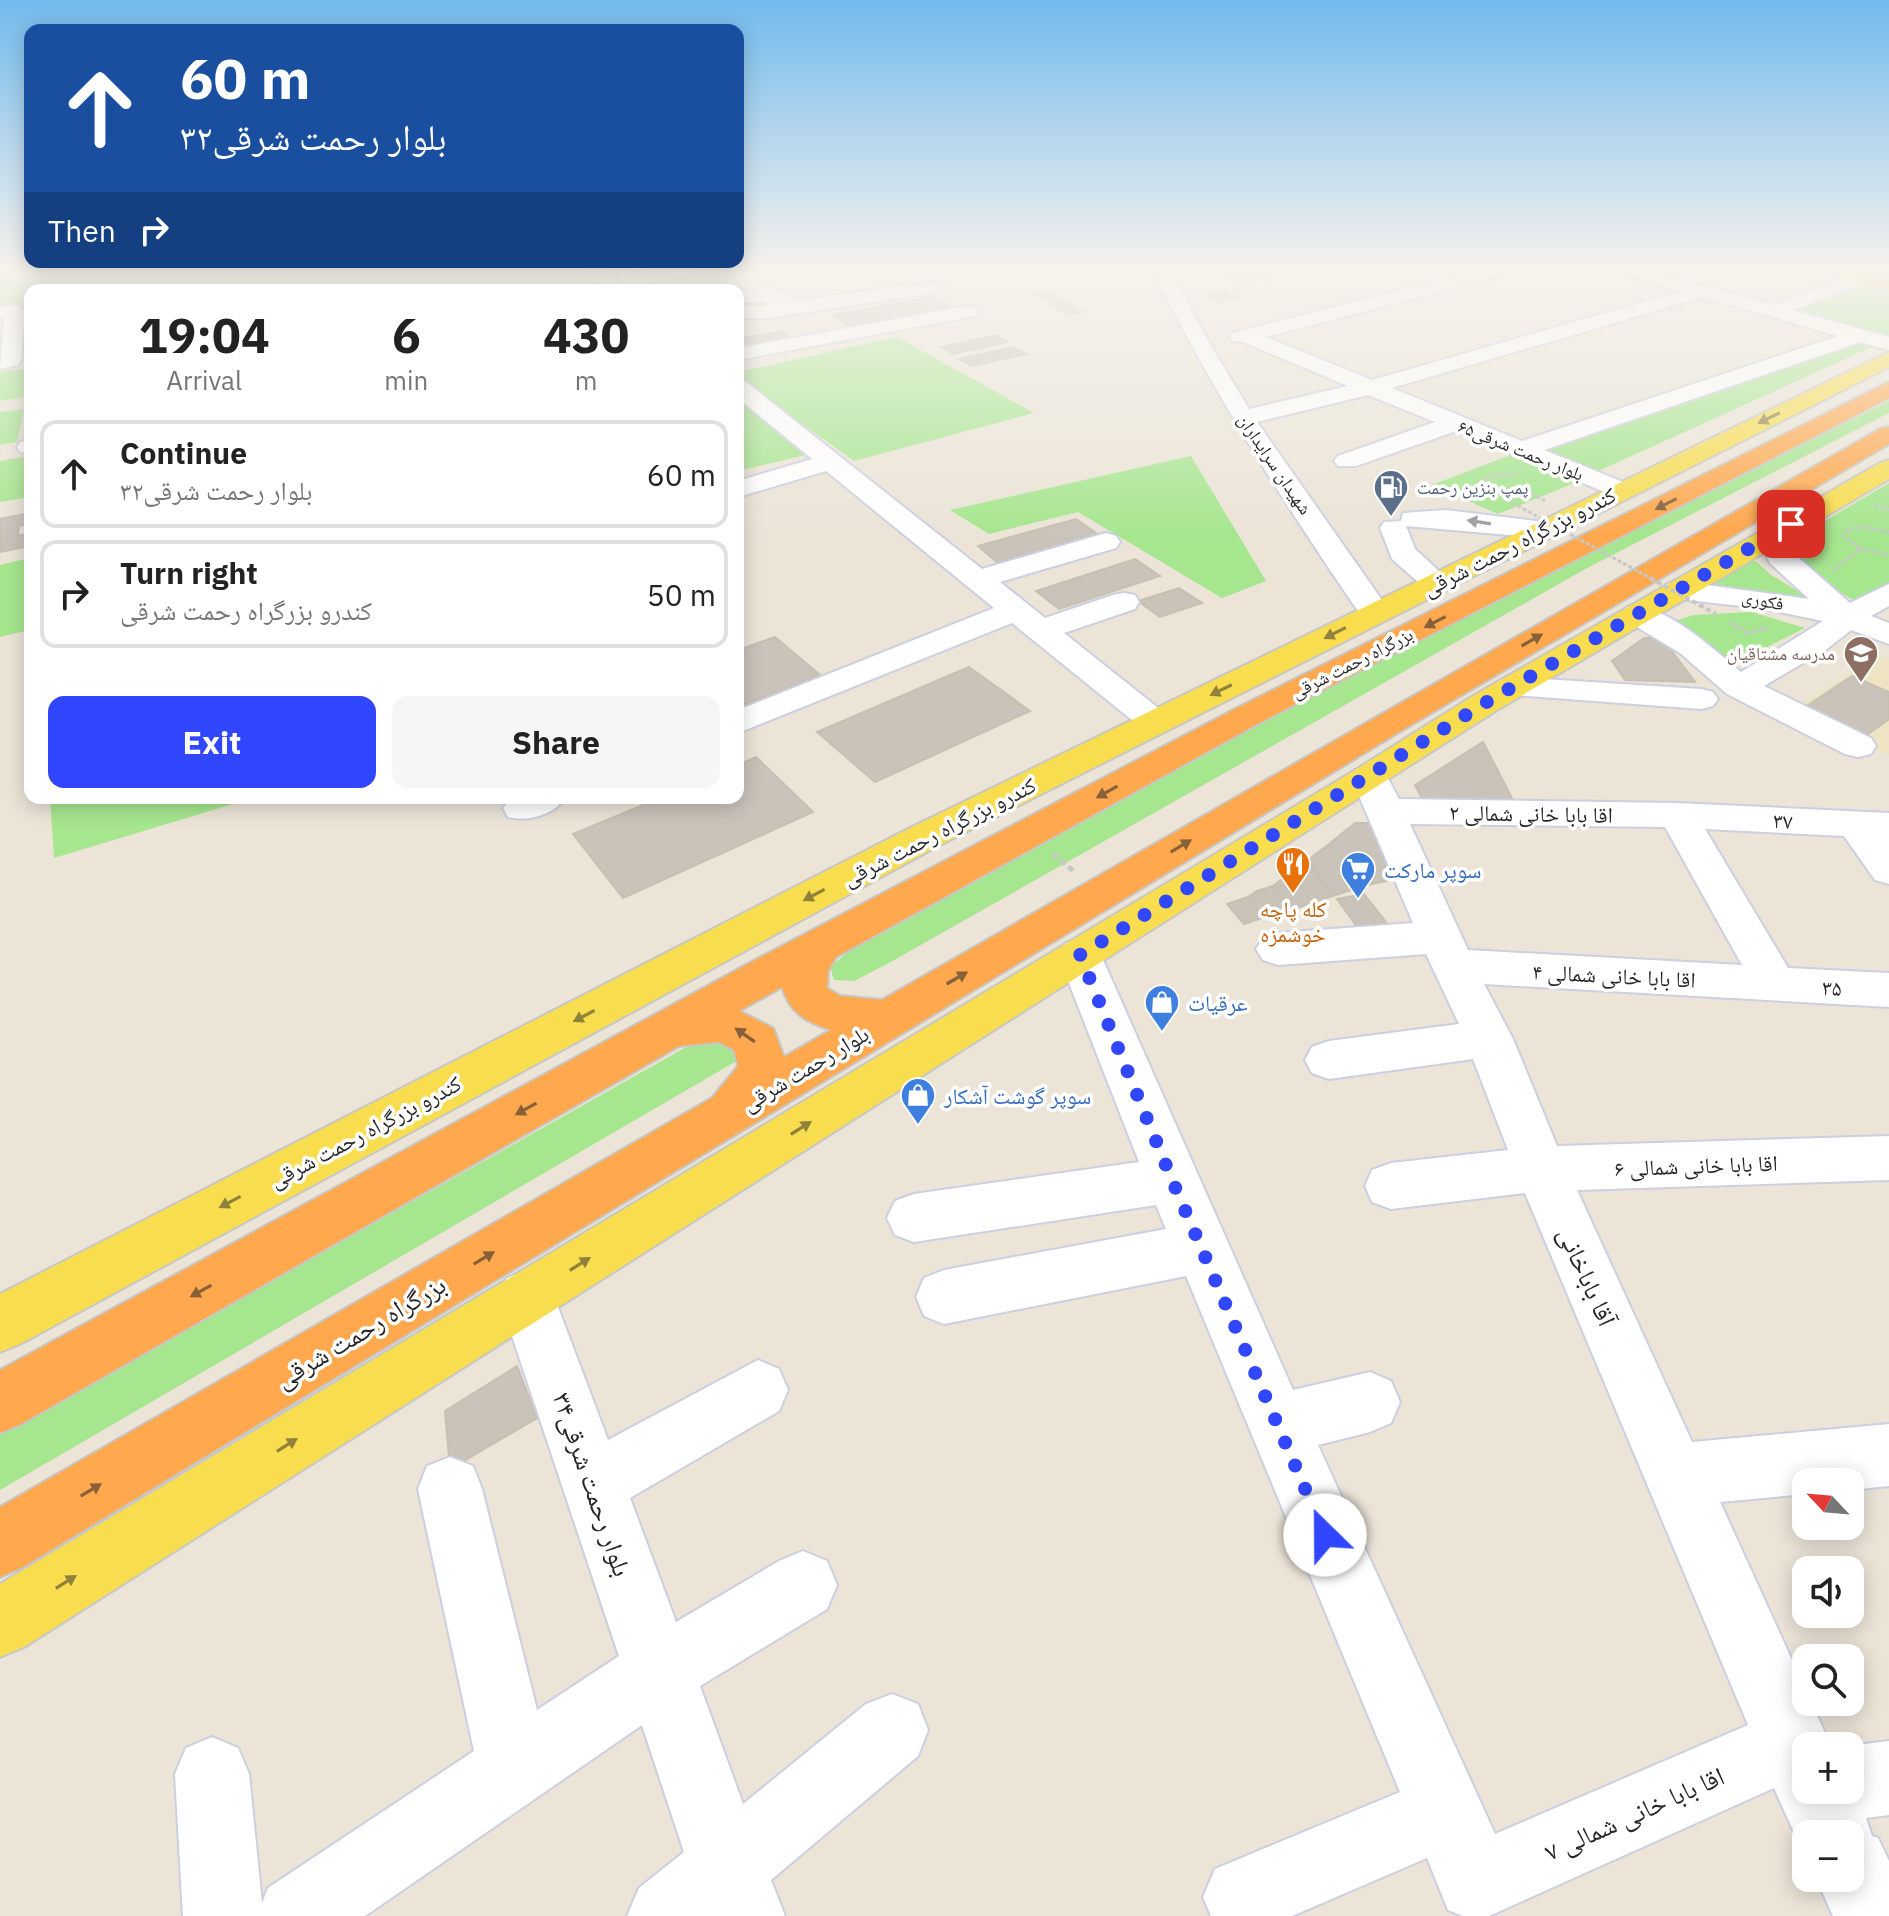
<!DOCTYPE html>
<html lang="en">
<head>
<meta charset="utf-8">
<style>
  body { margin:0; font-family:"IBM Plex Sans","Noto Naskh Arabic",sans-serif; background:#f6f6f6; color:#222; height:100vh; display:flex; flex-direction:column; font-size:30px; white-space:nowrap }
  * { box-sizing:border-box; margin:0 }
  p { font-size:26px; color:#767676 }
  .icon { flex:none; width:44px; height:44px; fill:none; stroke:currentColor; stroke-width:2; stroke-linecap:round; stroke-linejoin:round }
  .map { position:relative; flex:1; overflow:hidden }
  .details { position:absolute; left:24px; top:284px; width:720px; height:520px; display:flex; flex-direction:column; background:#fff; border-radius:16px; box-shadow:0 4px 20px #0003 }
  .details>* { flex:none }
  .top-card { position:absolute; left:24px; top:24px; width:720px; height:244px; border-radius:16px; box-shadow:0 4px 20px #0003; background:#1a4fa0; color:#fff; overflow:hidden }
  .needle { width:52px; rotate:296deg }
  .fabs { position:absolute; left:1792px; top:1468px; display:grid; gap:16px }
  .fabs a { display:grid; place-items:center; width:72px; height:72px; border-radius:16px; background:#fff; box-shadow:0 4px 20px #0003; font-size:40px }
  .pin { position:absolute; display:grid; place-items:center; width:68px; height:68px; color:#fff; margin:-34px; border-radius:16px; box-shadow:0 4px 12px #0006 }
  .me { position:absolute; width:88px; margin:-44px; rotate:337deg; stroke-linejoin:round; filter:drop-shadow(0 0 6px #0008) }
  .turn { display:flex; align-items:center; gap:28px; height:168px; padding:0 24px; font-size:36px }
  .turn .icon { width:104px; height:104px; stroke-width:2.5 }
  .turn b { display:block; font-size:56px; line-height:68px }
  .then { display:flex; align-items:center; height:76px; padding:0 24px; background:#0003; gap:16px; font-size:30px }
  .eta { display:flex; justify-content:space-evenly; align-items:center; height:136px; text-align:center }
  .eta b { font-size:48px; font-weight:700; line-height:56px }
  .primary-button { display:flex; gap:16px; margin-top:auto; padding:16px 24px }
  .primary-button a { flex:1; height:92px; border-radius:16px; background:#3047ff; color:#fff; font-size:32px; font-weight:700; line-height:92px; text-align:center }
  .primary-button a+a { background:#f6f6f6; color:#222 }
  ul { padding:0; list-style:none }
  li { display:flex; align-items:center; gap:24px; height:108px; margin:0 16px 12px; padding:0 8px; border:4px solid #e0e0e0; border-radius:16px }
  li div { flex:1 }
  li b { display:block; font-size:30px }
  li em { font-style:normal }
  .map>svg:first-child { display:block }
</style>
</head>
<body>
<div class="map">
<svg width="1889" height="1916" viewBox="0 0 1889 1916">
  <rect width="100%" height="100%" fill="#ebe4d7"/>
  <path fill="#eee4c4" d="M1879,655L1889,659V755L1792,709Z"/>
  <path fill="#a6e68f" d="M0,268H308L150,290H30V307L0,311Z
    M1875,284L1889,289V338L1792,311Z
    M897,337L1034,413L854,461L738,378V372Z
    M1854,340L1874,346L1594,473L1538,452Z
    M30,368V396L0,401V372Z
    M1889,401V413L1587,568L887,964L854,981L834,980L830,967L848,952L1245,732L1548,573Z
    M747,403L810,454L738,471V405Z
    M24,409L17,442L0,445V412Z
    M1516,453L1582,480L1498,514L1432,485Z
    M30,456V497L0,502V461Z
    M1191,456L1266,581L1222,598L1078,512L989,534L950,510Z
    M1889,483V584L1855,601C1826,583 1799,576 1797,537Z
    M30,558V630L0,637V565Z
    M1752,558L1771,575L1835,613L1764,593L1700,584Z
    M1751,612L1805,628L1725,668L1665,624L1694,615Z
    M50,798H253L54,858Z
    M721,1036L742,1043L740,1059L0,1490V1434L697,1041Z"/>
  <path fill="#c9c3ba" stroke="#c6c0b1" stroke-width="2" d="M1277,268L1285,271L1243,281L1207,269Z
    M700,273L710,280L662,288L653,281Z
    M1049,292L1083,312L1069,315L1036,294Z
    M1224,292L1239,297L1222,302L1207,296Z
    M932,297L956,310L855,330L833,315Z
    M781,331L793,340L752,348L740,339Z
    M996,335L1007,342L953,354L942,347Z
    M1013,347L1026,354L972,366L959,359Z
    M30,513V524L19,526L18,536L30,533V546L0,552V519Z
    M1076,519L1099,535L999,564L978,546Z
    M1135,559L1160,576L1059,609L1036,591Z
    M1179,588L1202,603L1160,617L1138,601Z
    M775,637L820,675L738,707V650Z
    M1644,638H1662L1695,682L1625,680L1612,661Z
    M969,667L1030,711L875,782L817,732Z
    M1852,676L1889,692V719L1860,740L1799,711Z
    M1483,742L1516,806L1422,798L1415,785Z
    M756,757L813,812L623,898L573,834L660,798H738V765Z
    M1355,823H1370L1404,877L1368,885L1329,844Z
    M1329,844L1368,885L1332,896L1308,860Z
    M1308,860L1332,896L1314,903L1289,874Z
    M1289,874L1314,903L1293,909L1273,886Z
    M1273,886L1293,909L1274,914L1257,891Z
    M1257,891L1274,914L1265,917L1248,897Z
    M1364,894L1386,922L1358,928L1337,899Z
    M1248,897L1265,917L1244,924L1227,904Z
    M517,1366L537,1418L450,1469L445,1411Z"/>
  <g fill="none" stroke-linecap="round" stroke-linejoin="round">
    <g stroke="#cccfe2" stroke-width="4">
      <path id="minor" d="M583,268H603L627,290H606Z
        M659,268H702L693,273L629,285L620,279L622,275Z
        M1152,268H1170L1211,346L1249,409L1348,386L1243,342L1233,341L1230,337L1233,333L1486,268H1518L1515,272L1266,337L1372,380L1682,291L1616,272L1613,268H1643L1773,305L1863,271L1872,277L1870,281L1793,310L1889,337V350L1860,342L1544,450L1628,484L1632,490L1628,496L1619,498L1456,431L1356,466H1338L1334,461L1338,456L1435,422L1368,395L1257,422L1391,613L1386,620L1375,622L1364,620C1286,506 1212,392 1152,268ZM1703,297L1838,336L1522,441L1392,388Z
        M933,282L943,288L940,292L768,318H738V306H765L773,302L738,303V291C757,289 782,284 795,301Z
        M15,305L25,311L21,360L18,365L0,369L4,318L0,319V307Z
        M968,306L975,308L978,312L975,316L738,360V348Z
        M738,380L746,382L982,569L1106,533L1116,536L1120,542L1116,548L1000,582L1045,618L1113,595L1124,593L1135,595L1139,602L1135,609L1064,633L1167,715L1173,722L1167,729L1155,733L1143,729L1012,623L738,733V710L994,608L826,471L738,497V481L812,459L738,398Z
        M29,440L30,454L20,452L17,447L20,442Z
        M1446,510L1544,522L1554,524L1558,530L1554,536L1544,538L1406,526L1415,549L1452,583L1448,589L1437,592L1426,589L1392,559L1380,528L1384,522L1401,521L1403,513Z
        M1771,528L1781,530L1793,553L1850,603L1889,584V606L1871,616L1889,623V644L1851,630L1827,649L1764,686L1871,738L1876,746L1871,754L1858,757L1845,754L1727,694L1680,653L1627,621L1622,614L1627,607C1660,599 1716,651 1741,672L1823,621L1759,608L1678,599L1667,596L1663,590L1667,584L1678,581L1809,599L1770,563L1757,536L1761,530Z
        M1512,677L1701,689L1713,692L1718,699L1713,706L1701,709L1500,694L1495,687L1500,680Z
        M1370,765L1383,769L1399,799L1677,803L1889,813V884L1875,880L1844,836L1705,829L1788,968L1889,973V1007L1484,984L1513,1039L1557,1146L1889,1136V1180L1577,1190L1692,1442L1889,1424V1486L1850,1490V1482H1806V1494L1720,1502L1806,1691V1702H1811L1831,1746H1806V1790H1850L1849,1746L1889,1741V1815L1866,1818L1872,1836L1878,1838L1889,1861V1916H1833L1816,1878H1850V1834H1806V1859L1774,1788L1489,1916H1463L1448,1910L1427,1858L1292,1916H1211L1203,1897L1215,1869L1400,1792L1186,1276L944,1324L924,1316L916,1297L924,1278L944,1270L1166,1229L1156,1205L914,1242L895,1235L887,1218L895,1201L914,1194L1139,1162L1058,955L1064,944L1080,939L1096,944L1293,1390L1370,1372L1391,1381L1400,1402L1391,1423L1370,1432L1318,1445L1495,1834L1748,1725L1525,1193L1391,1209L1372,1202L1365,1186L1372,1170L1391,1163L1508,1150L1473,1059L1329,1079L1312,1073L1305,1060L1312,1047L1329,1041L1459,1024L1426,954L1278,965L1263,960L1256,949L1263,938L1278,933L1413,923L1351,777L1357,769ZM1410,824L1665,827L1742,965L1468,950Z
        M512,798H565C554,815 528,822 508,817L503,808Z
        M527,1270L547,1278L608,1440L758,1360L779,1369L788,1390L779,1411L630,1498L676,1622L779,1561L803,1551L827,1561L837,1585L827,1609L700,1686L743,1804L866,1704L892,1694L918,1704L928,1730L918,1756L771,1880L785,1916H627L639,1888L684,1852L642,1725L365,1916H183L175,1774L186,1748L212,1737L238,1748L249,1774L262,1903L268,1888L474,1751L418,1489L427,1466L450,1457L473,1466L482,1489L537,1710L619,1656L499,1297L507,1278Z"/>
    </g>
    <g stroke="#c7c7c7" stroke-width="4">
      <path id="major" d="M1820,268H1851L1889,278V290L1823,272Z
        M1889,352V367L938,846L20,1344L0,1352V1294L910,828Z
        M1889,460V479L1497,710L24,1647L0,1657V1584L1357,769L1473,696L1880,463Z"/>
    </g>
    <g stroke="#c7c7c7" stroke-width="4">
      <path id="highway" d="M1889,382V398L1261,722L836,957L828,971L827,988L840,996L882,1000L1880,429L1889,427V444L1404,729L23,1567L0,1577V1507L712,1098L738,1066L734,1050L719,1042L679,1046L21,1424L0,1433V1370L757,959L1237,708ZM782,987C790,1013 806,1022 831,1030L784,1057L773,1028L739,1011Z"/>
    </g>
    <path stroke="#c7c7c7" stroke-width="3" stroke-dasharray="4 2" stroke-linecap="butt" d="M1478,497L1473,489C1485,475 1500,475 1517,475
      M1508,500L1528,493L1546,501
      M1875,505L1889,510
      M1889,532L1865,527L1848,529L1843,535L1860,549L1889,555
      M1833,571L1860,549"/>
    <path stroke="#c7c7c7" stroke-width="4" stroke-dasharray="5 3" stroke-linecap="butt" d="M1731,623L1748,633L1769,627"/>
    <path stroke="#c7c7c7" stroke-width="5" stroke-dasharray="6 4" stroke-linecap="butt" d="M1053,854L1076,873"/>
    <use href="#minor" fill="#fff" fill-rule="evenodd"/>
    <use href="#major" fill="#f8dd4f" fill-rule="evenodd"/>
    <use href="#highway" fill="#ffa84e" fill-rule="evenodd"/>
    <path stroke="#c7c7c7" stroke-width="3" stroke-dasharray="4 2" stroke-linecap="butt" d="M1507,500L1654,580"/>
    <path stroke="#c7c7c7" stroke-width="4" stroke-dasharray="5 3" stroke-linecap="butt" d="M1650,578L1716,614"/>
  </g>
  <defs><path id="oneway-solid" d="M-6-.8H1V-3.2L6.5 0L1 3.2V.8H-6Z" transform="scale(2)"/></defs>
  <g fill="#90823b">
    <use href="#oneway-solid" transform="translate(1769 418) rotate(154)"/>
    <use href="#oneway-solid" transform="translate(1335 633) rotate(153)"/>
    <use href="#oneway-solid" transform="translate(1221 690) rotate(154)"/>
    <use href="#oneway-solid" transform="translate(814 895) rotate(152)"/>
    <use href="#oneway-solid" transform="translate(584 1016) rotate(152)"/>
    <use href="#oneway-solid" transform="translate(801 1128) rotate(-32)"/>
    <use href="#oneway-solid" transform="translate(230 1202) rotate(152)"/>
    <use href="#oneway-solid" transform="translate(580 1264) rotate(-32)"/>
    <use href="#oneway-solid" transform="translate(287 1445) rotate(-32)"/>
    <use href="#oneway-solid" transform="translate(66 1582) rotate(-32)"/>
  </g>
  <g fill="#886139">
    <use href="#oneway-solid" transform="translate(1666 504) rotate(153)"/>
    <use href="#oneway-solid" transform="translate(1435 622) rotate(153)"/>
    <use href="#oneway-solid" transform="translate(1532 640) rotate(-30)"/>
    <use href="#oneway-solid" transform="translate(1107 792) rotate(151)"/>
    <use href="#oneway-solid" transform="translate(1181 846) rotate(-31)"/>
    <use href="#oneway-solid" transform="translate(957 978) rotate(-30)"/>
    <use href="#oneway-solid" transform="translate(745 1035) rotate(-145)"/>
    <use href="#oneway-solid" transform="translate(526 1109) rotate(151)"/>
    <use href="#oneway-solid" transform="translate(484 1258) rotate(-31)"/>
    <use href="#oneway-solid" transform="translate(201 1291) rotate(151)"/>
    <use href="#oneway-solid" transform="translate(91 1490) rotate(-31)"/>
  </g>
  <use fill="#9e9e9e" href="#oneway-solid" transform="translate(1479 522) rotate(-171)"/>
  <linearGradient id="sky" x2="0" y2="1"><stop stop-color="#72baed"/><stop offset="0.5" stop-color="#f6f3ed"/><stop offset="1" stop-color="#f6f3ed" stop-opacity="0"/></linearGradient>
  <rect width="1889" height="536" fill="url(#sky)"/>
  <g fill="none" stroke-linecap="round" stroke-linejoin="round">
    <path stroke="#3047ff" stroke-width="14" stroke-dasharray="0 25.2" d="M1325,1535L1172,1180L1080,955L1485,703L1791,524"/>
  </g>
  <defs>
    <g id="fuel-pin" transform="scale(1.8)"><path d="M0 17L-7.5 6A9.5 9.5 0 1 1 7.5 6Z" fill="#5c6f8a" stroke="#fff"/><path d="M-5.5-6h7V0h2V4h1.3V-2.5L3-4.5l.8-.8L6-3V5H2.5V1h-1V6h-7ZM-4.2-4.7v3.2H.2V-4.7Z" fill="#fff"/></g>
    <g id="school-pin" transform="scale(1.8)"><path d="M0 17L-7.5 6A9.5 9.5 0 1 1 7.5 6Z" fill="#8d6e63" stroke="#fff"/><path d="M0-5L7-2L0 1L-7-2ZM-4 1L0 2.5L4 1V4Q0 6-4 4Z" fill="#fff"/></g>
    <g id="restaurant-pin" transform="scale(1.8)"><path d="M0 17L-7.5 6A9.5 9.5 0 1 1 7.5 6Z" fill="#e8710a" stroke="#fff"/><path d="M-5-6h1v4h1v-4h1v4h1v-4h1v5L-1.5 .5V6h-2V.5L-5-1ZM5-6V6H3V1.5H1.5Q1.5-4 5-6Z" fill="#fff"/></g>
    <g id="supermarket-pin" transform="scale(1.8)"><path d="M0 17L-7.5 6A9.5 9.5 0 1 1 7.5 6Z" fill="#3f7fe0" stroke="#fff"/><path d="M-6-5.5h2.5l.6 2H6L4.5 2H-2.5L-4.4-4H-6ZM-1.5 3.2a1.3 1.3 0 1 0 .1 0ZM3 3.2a1.3 1.3 0 1 0 .1 0Z" fill="#fff"/></g>
    <g id="shop-pin" transform="scale(1.8)"><path d="M0 17L-7.5 6A9.5 9.5 0 1 1 7.5 6Z" fill="#3f7fe0" stroke="#fff"/><path d="M-5-2.5h2.3a2.7 3.5 0 0 1 5.4 0H5L5.5 6h-11ZM-1.5-2.5h3a1.5 2.3 0 0 0-3 0Z" fill="#fff"/></g>
  </defs>
  <g fill-rule="evenodd">
    <use href="#fuel-pin" x="1391" y="487"/>
    <use href="#school-pin" x="1861" y="653"/>
    <use href="#restaurant-pin" x="1293" y="864"/>
    <use href="#supermarket-pin" x="1358" y="869"/>
    <use href="#shop-pin" x="1162" y="1002"/>
    <use href="#shop-pin" x="918" y="1095"/>
  </g>
  <g text-anchor="middle" dominant-baseline="central" stroke-width="7" stroke-linejoin="round" paint-order="stroke">
    <g font-size="18" fill="#272727" stroke="#fff">
      <text transform="translate(1521 450) rotate(22)">بلوار رحمت شرقی۶۵</text>
      <text transform="translate(1275 464) rotate(56)">شهیدان سرایداران</text>
      <text transform="translate(1763 600) rotate(11)">فکوری</text>
      <text transform="translate(1352 663) rotate(-27)">بزرگراه رحمت شرقی</text>
    </g>
    <g font-size="18" fill="#4e5e75" stroke="#fff" text-anchor="start">
      <text x="1417" y="487">پمپ بنزین رحمت</text>
    </g>
    <g font-size="18" fill="#785e54" stroke="#fff" text-anchor="end">
      <text x="1835" y="653">مدرسه مشتاقیان</text>
    </g>
    <g font-size="22" fill="#272727" stroke="#fff">
      <text transform="translate(1519 541) rotate(-27)">کندرو بزرگراه رحمت شرقی</text>
      <text transform="translate(1531 813) rotate(1)">۲ اقا بابا خانی شمالی</text>
      <text transform="translate(1783 820) rotate(3)">۳۷</text>
      <text transform="translate(939 831) rotate(-27)">کندرو بزرگراه رحمت شرقی</text>
      <text transform="translate(1614 975) rotate(3)">۴ اقا بابا خانی شمالی</text>
      <text transform="translate(1832 987) rotate(3)">۳۵</text>
      <text transform="translate(805 1068) rotate(-31)">بلوار رحمت شرقی</text>
      <text transform="translate(365 1131) rotate(-28)">کندرو بزرگراه رحمت شرقی</text>
      <text transform="translate(1696 1165) rotate(-2)">۶ اقا بابا خانی شمالی</text>
    </g>
    <g font-size="22" fill="#366cbe" stroke="#fff" text-anchor="start">
      <text x="1384" y="869">سوپر مارکت</text>
      <text x="1188" y="1002">عرقیات</text>
      <text x="944" y="1095">سوپر گوشت آشکار</text>
    </g>
    <g font-size="22" fill="#c56008" stroke="#fff">
      <text x="1293" y="908">کله پاچه<tspan x="1293" dy="25">خوشمزه</tspan></text>
    </g>
    <g font-size="26" fill="#272727" stroke="#fff">
      <text transform="translate(1588 1276) rotate(66)">آقا باباخانی</text>
      <text transform="translate(360 1331) rotate(-31)">بزرگراه رحمت شرقی</text>
      <text transform="translate(593 1484) rotate(71)">بلوار رحمت شرقی۳۴</text>
      <text transform="translate(1634 1813) rotate(-24)">۷ اقا بابا خانی شمالی</text>
    </g>
  </g>
</svg>
<div class="fabs">
<a><svg class="needle" viewBox="-14 -14 28 28"><path d="M0-13l5 13h-10z" fill="#e53935"/><path d="M0 13l5-13h-10z" fill="#767676"/></svg></a>
<a><svg class="icon" aria-label="sound" viewBox="0 0 24 24"><path d="M4 9h4l5-4v14l-5-4H4zM17 9q2 3 0 6"/></svg></a>
<a><svg class="icon" aria-label="search" viewBox="0 0 24 24"><circle cx="10" cy="10" r="6"/><path d="M15 15l6 6"/></svg></a>
<a>+</a>
<a>−</a>
</div>
<div class="pin" style="left:1791px;top:524px;background:#d93025"><svg class="icon" aria-label="arrive" viewBox="0 0 24 24"><path d="M6 21V4h12l-3 4 3 4H6"/></svg></div>
<svg class="me" style="left:1325px;top:1535px" viewBox="-20 -20 40 40"><circle r="19" fill="#fff"/><path d="M0-13L10 11 0 6-10 11z" fill="#3047ff"/></svg>
<div class="top-card">
<div class="turn"><svg class="icon" aria-label="ahead" viewBox="0 0 24 24"><path d="M12 20V5M6 11l6-6 6 6"/></svg><div><b>60 m</b>بلوار رحمت شرقی۳۲</div></div>
<div class="then">Then<svg class="icon" aria-label="right" viewBox="0 0 24 24"><path d="M7 20v-9h11M14 6l5 5-5 5"/></svg></div>
</div>
<section class="details">
<div class="eta">
<div><b>19:04</b><p>Arrival</p></div>
<div><b>6</b><p>min</p></div>
<div><b>430</b><p>m</p></div>
</div>
<ul>
<li><svg class="icon" aria-label="ahead" viewBox="0 0 24 24"><path d="M12 20V5M6 11l6-6 6 6"/></svg><div><b>Continue</b><p>بلوار رحمت شرقی۳۲</p></div><em>60 m</em></li>
<li><svg class="icon" aria-label="right" viewBox="0 0 24 24"><path d="M7 20v-9h11M14 6l5 5-5 5"/></svg><div><b>Turn right</b><p>کندرو بزرگراه رحمت شرقی</p></div><em>50 m</em></li>
</ul>
<div class="primary-button"><a>Exit</a><a>Share</a></div>
</section>
</div>
</body>
</html>
